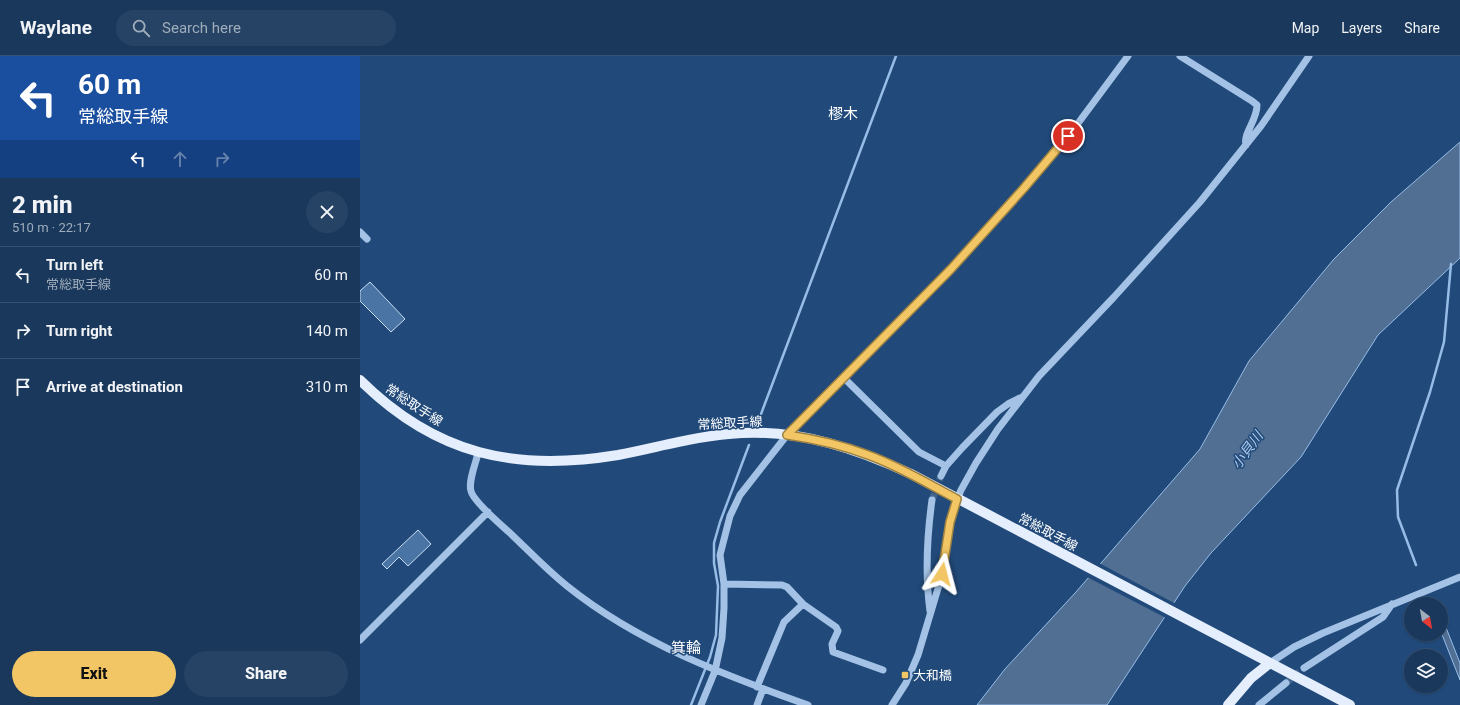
<!DOCTYPE html>
<html lang="en">
<head>
<meta charset="utf-8">
<style>
  body { margin:0; font-family:Roboto,"Noto Sans JP",sans-serif; background:#264365; color:#f1f3f6; height:100vh; display:flex; flex-direction:column; font-size:15px; white-space:nowrap }
  * { box-sizing:border-box; margin:0 }
  p { font-size:13px; color:#9facbb }
  .icon { flex:none; width:22px; height:22px; fill:none; stroke:currentColor; stroke-width:2; stroke-linecap:round; stroke-linejoin:round }
  .map { position:relative; flex:1; overflow:hidden }
  .drawer { display:flex; flex-direction:column; background:#19385c; width:360px }
  .drawer>* { flex:none }
  .top-card { background:#1a4fa0; color:#fff; overflow:hidden }
  .needle { width:26px; rotate:149deg }
  .controls { position:absolute; left:1044px; top:541px; display:grid; gap:8px }
  .controls a { display:grid; place-items:center; width:44px; height:44px; border-radius:50%; background:#19385c; box-shadow:0 1px 3px #0004,0 0 0 1px #375272; font-size:20px }
  .pin { position:absolute; display:grid; place-items:center; width:34px; height:34px; color:#fff; margin:-17px; border:2px solid #fff; border-radius:50%; box-shadow:0 1px 4px #0007 }
  .me { position:absolute; width:44px; margin:-22px; rotate:9deg; stroke-linejoin:round; filter:drop-shadow(0 0 3px #0008) }
  .turn { display:flex; align-items:center; gap:14px; height:84px; padding:0 12px; font-size:18px }
  .turn .icon { width:52px; height:52px; stroke-width:2.5 }
  .turn b { display:block; font-size:28px; line-height:34px }
  .lanes { display:flex; align-items:center; height:38px; padding:0 12px; background:#0003; justify-content:center; gap:20px; direction:ltr }
  .lanes .off { opacity:.35 }
  .round { display:grid; place-items:center; flex:none; width:42px; height:42px; border-radius:21px; background:#264365 }
  .head { display:flex; align-items:center; justify-content:space-between; height:68px; padding:0 12px }
  h1 { font-size:24px; font-weight:800; line-height:30px }
  .primary-button { display:flex; gap:8px; margin-top:auto; padding:8px 12px }
  .primary-button a { flex:1; height:46px; border-radius:24px; background:#f2c665; color:#111; font-size:16px; font-weight:800; line-height:46px; text-align:center }
  .primary-button a+a { background:#264365; color:#f1f3f6 }
  ul { padding:0; list-style:none }
  li { display:flex; align-items:center; gap:12px; height:56px; padding:0 12px; border-top:1px solid #375272 }
  li div { flex:1 }
  li b { display:block; font-size:15px }
  li em { font-style:normal }
  header { display:flex; align-items:center; gap:24px; box-sizing:border-box; height:56px; padding:0 20px; background:#19385c; border-bottom:1px solid #375272 }
  header strong { font-size:19px }
  nav { display:flex; gap:22px; margin-inline-start:auto; font-size:14px }
  .search { width:280px; height:36px; background:#264365; display:flex; align-items:center; gap:10px; box-sizing:border-box; padding:0 14px; border-radius:22px; color:#9facbb; font-size:15px }
  main { display:flex; flex:1; min-height:0 }
  .map>svg:first-child { display:block }
</style>
</head>
<body>
<header>
<strong>Waylane</strong>
<div class="search"><svg class="icon" aria-label="search" viewBox="0 0 24 24"><circle cx="10" cy="10" r="6"/><path d="M15 15l6 6"/></svg>Search here</div>
<nav><a>Map</a><a>Layers</a><a>Share</a></nav>
</header>
<main>
<section class="drawer">
<div class="top-card">
<div class="turn"><svg class="icon" aria-label="left" viewBox="0 0 24 24"><path d="M17 20v-9H6M10 6l-5 5 5 5"/></svg><div><b>60 m</b>常総取手線</div></div>
<div class="lanes"><svg class="icon" aria-label="left" viewBox="0 0 24 24"><path d="M17 20v-9H6M10 6l-5 5 5 5"/></svg><svg class="icon off" aria-label="ahead" viewBox="0 0 24 24"><path d="M12 20V5M6 11l6-6 6 6"/></svg><svg class="icon off" aria-label="right" viewBox="0 0 24 24"><path d="M7 20v-9h11M14 6l5 5-5 5"/></svg></div>
</div>
<div class="head"><div><h1>2 min</h1><p>510 m · 22:17</p></div><a class="round"><svg class="icon" aria-label="close" viewBox="0 0 24 24"><path d="M6 6l12 12M18 6L6 18"/></svg></a></div>
<ul>
<li><svg class="icon" aria-label="left" viewBox="0 0 24 24"><path d="M17 20v-9H6M10 6l-5 5 5 5"/></svg><div><b>Turn left</b><p>常総取手線</p></div><em>60 m</em></li>
<li><svg class="icon" aria-label="right" viewBox="0 0 24 24"><path d="M7 20v-9h11M14 6l5 5-5 5"/></svg><div><b>Turn right</b></div><em>140 m</em></li>
<li><svg class="icon" aria-label="arrive" viewBox="0 0 24 24"><path d="M6 21V4h12l-3 4 3 4H6"/></svg><div><b>Arrive at destination</b></div><em>310 m</em></li>
</ul>
<div class="primary-button"><a>Exit</a><a>Share</a></div>
</section>
<div class="map">
<svg width="1100" height="649" viewBox="0 0 1100 649">
  <rect width="100%" height="100%" fill="#214a7a"/>
  <path fill="#516f93" stroke="#97bde7" d="M1100,86V202L1018,279L941,401L851,497L825,530L747,649H617L645,613L716,536L840,393L889,305L974,203L1031,146Z
    M1081,559L1100,607V624L1081,576Z"/>
  <path fill="#214a7a" d="M739,507L816,548L806,562L727,521Z"/>
  <g fill="none" stroke-linecap="round" stroke-linejoin="round">
    <path stroke="#97bde7" stroke-width="2.5" d="M398,366L536,0
      M1056,509L1038,461L1037,434L1070,336L1084,286L1091,208
      M331,649L350,601L356,579L358,530L354,507V487L360,466L389,389"/>
  </g>
  <path fill="#4a74a4" stroke="#c6dcf4" d="M10,226L45,263L31,276L0,245V235Z
    M58,474L71,488L48,510L39,501L27,513L22,508Z"/>
  <g fill="none" stroke-linecap="round" stroke-linejoin="round">
    <path stroke="#42658e" stroke-width="7" stroke-dasharray="7 3.5" stroke-linecap="butt" d="M572,444L581,420
      M926,627L944,612"/>
    <path stroke="#a3c2e5" stroke-width="7" d="M820,0L892,45L897,49C897,65 883,77 886,89
      M0,176L7,183
      M484,322L559,396L586,410
      M118,397C116,407 108,425 111,435C113,445 141,469 150,477C169,495 187,514 207,530C278,587 364,619 448,649
      M581,420L586,410L602,392L637,356L648,348L660,342
      M364,528L422,529L427,531L443,548L476,571L478,575L472,588L473,596L523,614
      M570,555C565,518 567,480 572,444
      M0,584L128,456
      M910,607L934,591L963,577L1100,521
      M944,612L1023,561L1032,548
      M397,631L424,566L443,548
      M341,649L355,615L362,582L364,552V528L360,499L370,460L380,439L427,379L591,213L664,132L716,70L768,0
      M397,649L403,633
      M532,649L546,627L558,599L582,519L590,466L593,454L601,434L616,407L638,373L679,320L754,241L840,146L901,70L949,0
      M899,649L926,627"/>
    <path stroke="#e4eefd" stroke-width="10" d="M0,324C76,399 155,416 258,399C300,391 339,379 382,377C441,374 498,393 551,418L990,649
      M868,649L891,622L910,607"/>
  </g>
  <g fill="none" stroke-linecap="round" stroke-linejoin="round">
    <g stroke="#9d8142" stroke-width="10">
      <path id="route" d="M582,518L590,466L597,443C568,428 539,410 508,399C482,389 455,383 427,379L591,213L664,132L708,80"/>
    </g>
    <use href="#route" stroke="#f2c665" stroke-width="7"/>
  </g>
  <rect fill="#f2c665" stroke="#214a7a" stroke-width="1.5" x="541" y="615" width="8" height="8" rx="2"/>
  <g text-anchor="middle" dominant-baseline="central" stroke-width="3" stroke-linejoin="round" paint-order="stroke">
    <g font-size="13" fill="#fff" stroke="#214a7a">
      <text transform="translate(54 349) rotate(33)">常総取手線</text>
      <text transform="translate(370 367) rotate(-3)">常総取手線</text>
      <text transform="translate(688 476) rotate(28)">常総取手線</text>
    </g>
    <g font-size="13" fill="#fff" stroke="#214a7a" text-anchor="start">
      <text x="553" y="619">大和橋</text>
    </g>
    <g font-size="14" font-style="italic" fill="#aecced" stroke="#214a7a">
      <text transform="translate(887 394) rotate(-54)">小貝川</text>
    </g>
    <g font-size="15" fill="#fff" stroke="#214a7a">
      <text x="483" y="58">樛木</text>
      <text x="326" y="592">箕輪</text>
    </g>
  </g>
</svg>
<div class="controls">
<a><svg class="needle" viewBox="-14 -14 28 28"><path d="M0-13l5 13h-10z" fill="#e53935"/><path d="M0 13l5-13h-10z" fill="#9facbb"/></svg></a>
<a><svg class="icon" aria-label="layers" viewBox="0 0 24 24"><path d="M12 4l9 5-9 5-9-5zM3 14l9 5 9-5"/></svg></a>
</div>
<div class="pin" style="left:708px;top:80px;background:#d93025"><svg class="icon" aria-label="arrive" viewBox="0 0 24 24"><path d="M6 21V4h12l-3 4 3 4H6"/></svg></div>
<svg class="me" style="left:582px;top:518px" viewBox="-20 -20 40 40"><path d="M0-17L14 15 0 8-14 15z" fill="#f2c665" stroke="#fff" stroke-width="4"/></svg>
</div>
</main>
</body>
</html>
